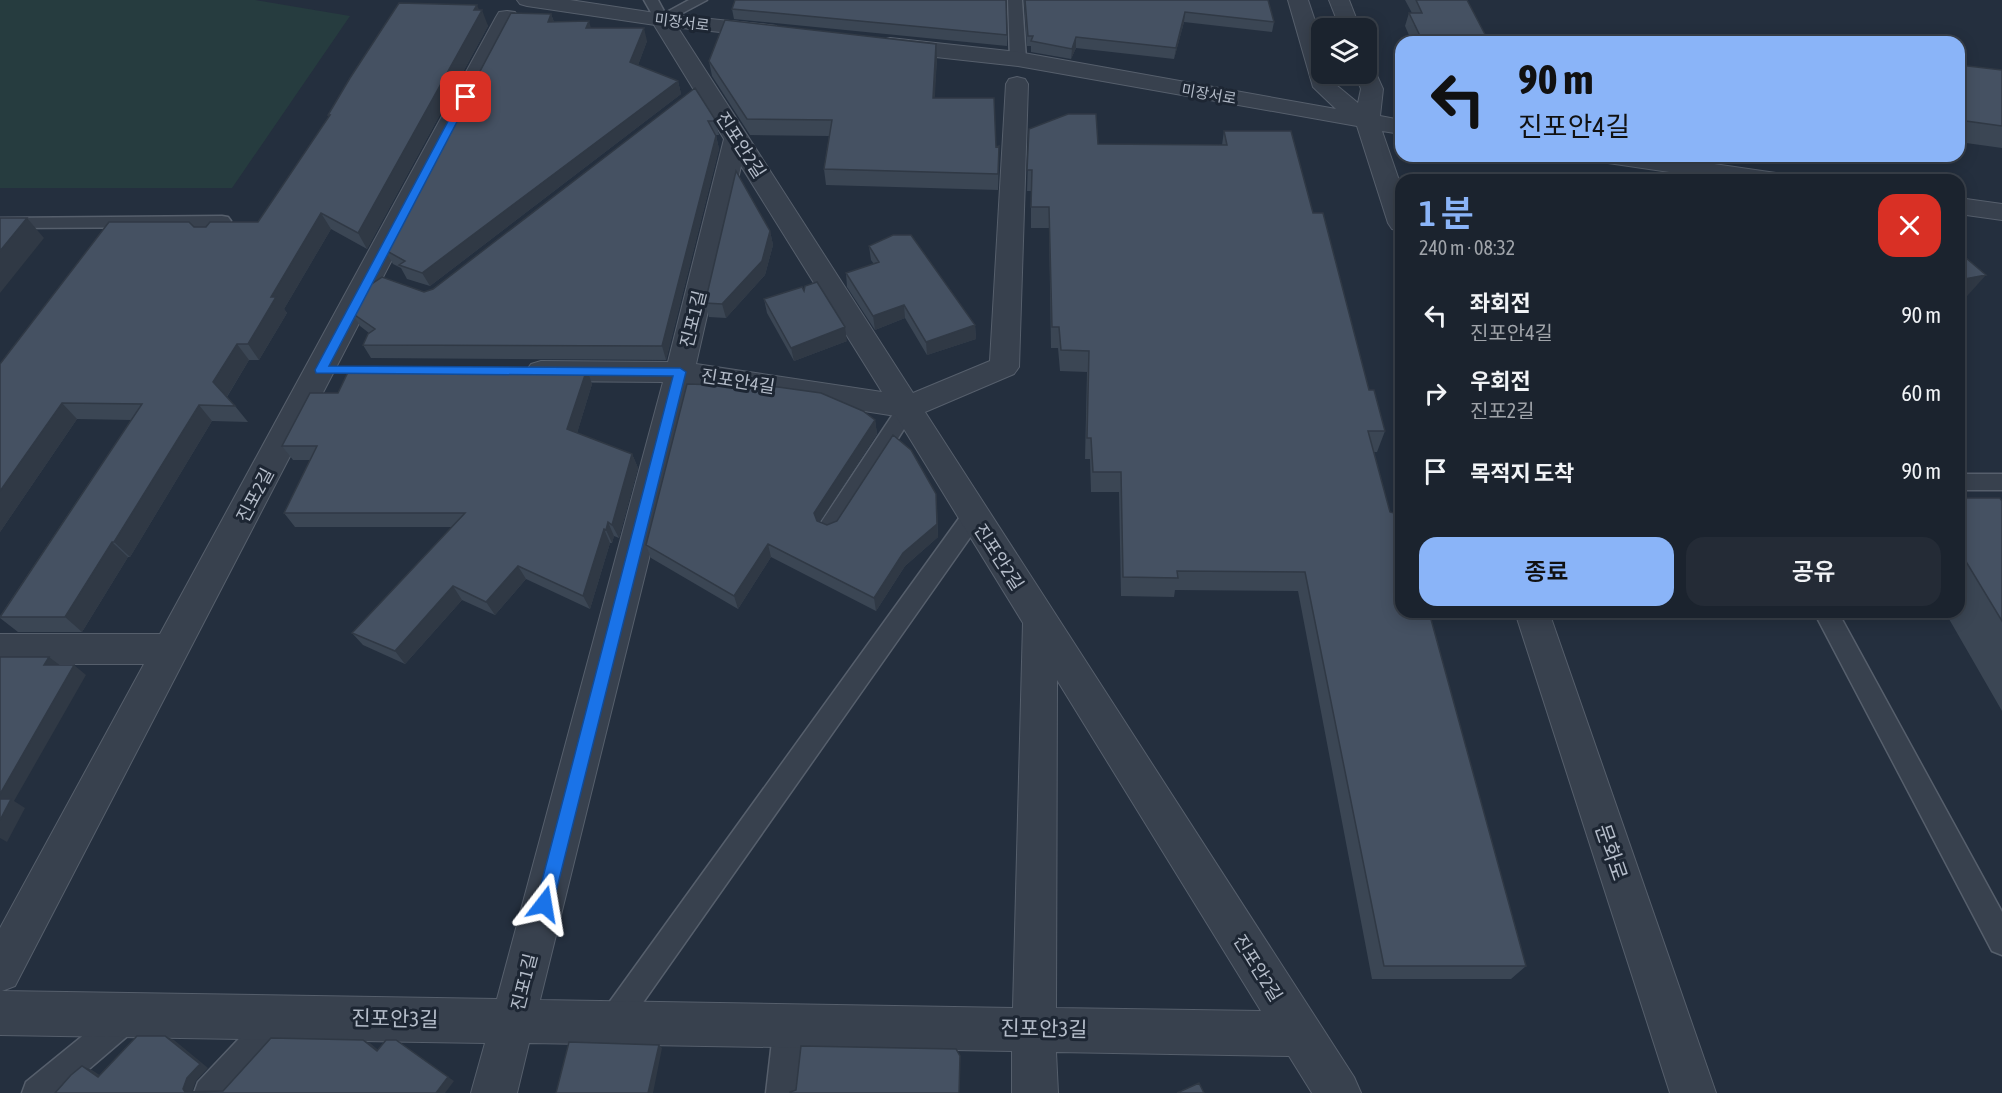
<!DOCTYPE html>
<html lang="ko">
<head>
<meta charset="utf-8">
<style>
  body { margin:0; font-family:"Asap Condensed","Noto Sans KR",sans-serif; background:#242b36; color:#f1f3f6; height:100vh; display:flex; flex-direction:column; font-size:22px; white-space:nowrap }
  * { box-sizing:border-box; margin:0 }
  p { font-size:20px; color:#a0a4aa }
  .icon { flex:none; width:33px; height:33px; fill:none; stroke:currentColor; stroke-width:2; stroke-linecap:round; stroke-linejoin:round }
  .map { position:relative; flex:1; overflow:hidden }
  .details { position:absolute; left:1395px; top:174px; width:570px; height:444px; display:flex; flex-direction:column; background:#1b232e; border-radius:18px; box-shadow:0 3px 15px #0003,0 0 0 2px #39404a }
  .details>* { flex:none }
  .banner { position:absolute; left:1395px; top:36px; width:570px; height:126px; border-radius:18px; box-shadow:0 3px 15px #0003,0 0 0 2px #39404a; background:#8ab4f8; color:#111; overflow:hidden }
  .tools { position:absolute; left:1311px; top:18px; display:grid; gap:12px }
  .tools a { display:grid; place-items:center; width:66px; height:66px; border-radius:12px; background:#1b232e; box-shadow:0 3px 15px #0003,0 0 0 2px #39404a; font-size:30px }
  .pin { position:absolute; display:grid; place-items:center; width:51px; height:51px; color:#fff; margin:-26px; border-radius:12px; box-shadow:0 3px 9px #0006 }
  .me { position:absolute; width:66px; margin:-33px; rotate:14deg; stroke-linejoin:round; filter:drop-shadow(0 0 4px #0008) }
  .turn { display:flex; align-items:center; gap:21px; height:126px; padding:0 24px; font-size:27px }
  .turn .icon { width:78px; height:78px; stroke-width:2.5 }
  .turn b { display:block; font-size:42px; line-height:51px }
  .round { display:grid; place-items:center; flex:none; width:63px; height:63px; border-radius:18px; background:#242b36 }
  .headline { display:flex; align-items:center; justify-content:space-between; height:102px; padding:0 24px }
  h1 { font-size:36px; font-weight:600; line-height:45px; color:#8ab4f8 }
  .cta { display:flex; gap:12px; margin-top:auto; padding:12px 24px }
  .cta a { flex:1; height:69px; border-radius:18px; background:#8ab4f8; color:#111; font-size:24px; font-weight:600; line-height:69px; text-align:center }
  .cta a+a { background:#242b36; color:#f1f3f6 }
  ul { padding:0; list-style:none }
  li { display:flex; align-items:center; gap:18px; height:78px; padding:0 24px }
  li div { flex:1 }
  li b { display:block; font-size:22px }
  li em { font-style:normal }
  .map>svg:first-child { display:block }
</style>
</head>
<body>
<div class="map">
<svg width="2002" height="1093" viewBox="0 0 2002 1093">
  <rect width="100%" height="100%" fill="#242f3e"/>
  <path fill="#263c3f" d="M0,0H255L350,16L232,188H0Z"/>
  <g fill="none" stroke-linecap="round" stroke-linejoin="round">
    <g stroke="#565f6c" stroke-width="3">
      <path id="service" d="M644,0H658L665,13L689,0H707L662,24L657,23Z
        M1008,0H1022L1026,59L1018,64L1010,59Z
        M222,216L228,217L231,221L217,241H205L202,237L209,227L0,228V218Z
        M908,400L915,402L918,407L838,533L830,536L822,533L819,527L822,521L901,402Z
        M1959,474H2002V490H1959Z
        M973,507L981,510L984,516L981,522L623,1031L613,1036L603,1031L598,1021L603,1011L965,510Z
        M1814,612H1838L2002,912V955L1992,951Z
        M128,1002L138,1007L143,1017L138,1027L61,1093H22L26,1082L118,1007Z
        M279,1002L289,1007L294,1017L289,1027L230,1093H194L198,1082L269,1007Z
        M789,1009L800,1013L804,1024L796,1093H766L774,1024L778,1013Z"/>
    </g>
    <g stroke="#565f6c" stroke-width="2">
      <path id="minor" d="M507,11L515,12L518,17L15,986L2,991L497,999L663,382L541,381L531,378L526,371L531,364L541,361L668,362L724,139L651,20L654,15L662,14L670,15L673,20L913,393L990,361L1006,84L1009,79L1017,77L1025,79L1028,84L1019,367L1014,374L925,412L1354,1077L1361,1093H1312L1289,1056L1056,1052L1058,1093H1012V1051L529,1043L517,1093H471L485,1043L0,1035V928L144,664H0V634H160L496,17L499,12ZM741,166L882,392L696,364ZM692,384L896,416L1023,623L1013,1008L540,1000ZM1057,680L1261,1011L1056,1008Z"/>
    </g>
    <g stroke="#565f6c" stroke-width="2">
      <path id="tertiary" d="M517,0H570L662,14L768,25L776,26L779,31L776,36L768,37L662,26L527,6L520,4Z
        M1288,0H1308L1322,42V74H1331L1335,84L1358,103L1361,89L1355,74H1366V67L1374,69L1383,89L1380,116L1401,120V134L1382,131L1401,186V231L1392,229L1388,223L1357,126L1018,66L890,52L882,50L879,45L882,40L890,38L1018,52L1336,109L1313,87Z
        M1329,0H1349L1360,28H1340Z
        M1596,156H1659L1776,173L1785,175L1788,180H1724L1608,163L1599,161Z
        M1959,198L2002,204V220L1959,214Z
        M1515,612H1549L1716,1093H1670Z"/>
    </g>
    <use href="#service" fill="#38414e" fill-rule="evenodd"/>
    <use href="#minor" fill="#38414e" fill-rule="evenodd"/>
    <use href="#tertiary" fill="#38414e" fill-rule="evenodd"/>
  </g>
  <path fill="#3b4654" d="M1024,0H1268L1274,22L1272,32L1184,22L1174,59L1076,48L1071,59L1031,52V46H1027Z
    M1405,0H1467L1489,42H1412L1405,26L1409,13H1412Z
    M732,9L1007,35V46L734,19Z
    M479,10L488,26L367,249L331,229L284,309L287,313L259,360H249L227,397L235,406L248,422L212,421L130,557H128L82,632H18L0,618V616L131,420L77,419L0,532V364L194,227H206L258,222L329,117L328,115Z
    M551,14L554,22L591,28L647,41L638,65L678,81L681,94L430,286L407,279L401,268L393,264L385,250Z
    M936,44L937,59L934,98L996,147L999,162L998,190L826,185L824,169L829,136L750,135L712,76L709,61Z
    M1959,65L2002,70V148L1959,142Z
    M695,88L716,121L719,135H716L719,149L666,360L371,358L363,345L369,333L360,326L352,313L433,289Z
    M1029,129L1098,144L1222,145L1224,131L1313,213L1369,390L1385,431L1377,452H1374L1390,512L1526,966L1511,979H1372L1298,591L1175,590L1174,597L1121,596L1119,492H1091L1090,459H1085L1087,372L1060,371L1058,348H1051L1049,228H1031V191H1027Z
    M770,231L773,245L765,275L726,318L709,317L705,303Z
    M869,246L975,325L976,339L927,355L905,318L875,330L847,287L846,273L874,264L871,260Z
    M764,299L847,341L794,361L767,313Z
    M587,369L592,384L577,433L632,454L638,468L619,538L614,536L612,543H610L590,609L526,579L495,615L462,600L405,664L363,645L352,633L452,527H295L284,513L310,460H293L282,446L338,393Z
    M875,420L877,434L820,522L827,525L937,507L938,537L905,566L876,611L771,557L738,609L651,558L646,545Z
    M1959,498L2002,501V711L1945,612H1959Z"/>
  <path fill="#303945" d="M477,5L481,14L482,10L488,26L367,249L358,233Z
    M1185,12L1184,22L1174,59L1176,48Z
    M551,14L556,28L548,22Z
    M589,21L593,35L586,28Z
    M644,28L647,41L634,76L630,62Z
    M1076,37V48L1071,59L1072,49Z
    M936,44L937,59L934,114L933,98Z
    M678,81L681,94L430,286L422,273Z
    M716,136L719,149L666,360L662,346Z
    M999,146V162L998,190V174Z
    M321,213L331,229L284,309L287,313L259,360L248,344L271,297Z
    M27,218L44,238L0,293V251Z
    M770,231L773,245L765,275L726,318L722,304Z
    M1986,275L1959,305V280Z
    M904,305L905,318L875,330L873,316Z
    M975,325L976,339L927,355L926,342Z
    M845,327L847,341L794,361L791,348Z
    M237,344L249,360L226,398L213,382Z
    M587,369L592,384L574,443L567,429Z
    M62,403L77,419L0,532V491Z
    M199,405L212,421L130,557L114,542Z
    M875,420L877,434L817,526L814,513Z
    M632,454L638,468L619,538L612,525Z
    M936,494L938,537L905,566L876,611L874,598Z
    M608,522L614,536L612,543L606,530Z
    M604,529L610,543L590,609L583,596Z
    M112,542L128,557L82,632L65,617Z
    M768,544L771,557L738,609L734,596Z
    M518,566L526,579L495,615L486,602Z
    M453,586L462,600L405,664L395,651Z
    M49,657L61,666L44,665Z
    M74,665L86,675L14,801L25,808L7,842L0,838V794Z
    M165,1036L174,1040L208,1068L196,1081L192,1092H185L183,1089Z
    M363,1040L370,1043L383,1054L377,1051Z
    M396,1040L454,1081L445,1093H436Z
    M659,1045L662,1048L653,1093H648Z
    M82,1066L92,1070L107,1080L98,1077Z"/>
  <path fill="#455162" stroke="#303945" stroke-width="1.5" d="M735,0H1006L1007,35L732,9Z
    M1025,0H1268L1274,22L1185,12L1176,48L1076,37L1072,49L1031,41L1033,36H1028Z
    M1416,0H1467L1489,42H1423L1409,13H1422Z
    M399,3L477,5L474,10H482L358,233L321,213L271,297H276L248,344H237L213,382L235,406L199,405L114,542H112L65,617H0L142,404L62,403L0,491V364L109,222H189L194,227H206L210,222H258L330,115H328L350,78Z
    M511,13L551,14L548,22L589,21L586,28H644L630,62L678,81L422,273L399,265L405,261L385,250Z
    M725,20L936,44L933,98H994L996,147L999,146L998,174L824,169L832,120L747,119L709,61Z
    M1959,65L2002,70V126L1959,120Z
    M695,88L716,121H708L716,136L662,346L363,345L368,334L375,329L352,313L365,288L382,277L424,292L433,289Z
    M1068,114H1096L1098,144L1227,145L1224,131H1291L1313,213H1323L1369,390H1374L1385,431H1368L1390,512L1401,515V612H1429L1526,966H1384L1305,572L1177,571L1178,578L1123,577L1121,472H1093L1091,438H1087L1089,351L1061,350L1059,327H1052L1049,207H1031L1032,170H1027L1029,129Z
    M736,171L770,231L762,261L722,304L705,303Z
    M0,218H27L0,251Z
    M893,235H911L975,325L926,342L904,305L873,316L846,273L879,262L869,246Z
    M1959,252L1986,275L1959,280Z
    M817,282L845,327L791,348L764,299L802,287L804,291L805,286Z
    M350,368L587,369L567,429L632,454L612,525L608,522L606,530L604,529L583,596L518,566L486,602L453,586L395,651L352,633L465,513H284L317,446H282L310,393H338Z
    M687,384L778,387L821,393L863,411L875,420L814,513L817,521L827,525L837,521L893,435L911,450L936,494L937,524L903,553L874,598L768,544L734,596L646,545Z
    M1959,498H2000L2002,501V621L1959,550Z
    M0,657H49L44,665H74L0,794Z
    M0,799H11L0,820Z
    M137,1036H165L200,1064L187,1078L183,1089L185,1092L223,1091L271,1038L363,1040L377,1051L386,1040H396L448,1077L436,1093H55L71,1075L82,1066L98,1077Z
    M569,1042L659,1045L648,1093H556Z
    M801,1046L956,1049L960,1056L959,1093H790V1092L796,1090Z
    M1199,1083L1204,1093H1177Z"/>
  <path fill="#1a73e8" stroke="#114b97" stroke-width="1.5" d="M466,94L470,97L329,366L680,368L686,372L553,904L550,910L544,913L538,910L536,904L673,376L316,373L315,370L461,97Z"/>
  <g text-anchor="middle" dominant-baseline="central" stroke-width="6" stroke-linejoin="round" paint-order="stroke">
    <g font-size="15" fill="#b4bcc9" stroke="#1d2633">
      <text transform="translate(682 22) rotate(7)">미장서로</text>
      <text transform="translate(1209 94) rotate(10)">미장서로</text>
    </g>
    <g font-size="18" fill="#b4bcc9" stroke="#1d2633">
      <text transform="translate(741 145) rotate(57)">진포안2길</text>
      <text transform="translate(693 319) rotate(-76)">진포1길</text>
      <text transform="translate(738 381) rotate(9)">진포안4길</text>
      <text transform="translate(255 495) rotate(-62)">진포2길</text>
      <text transform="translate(999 557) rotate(57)">진포안2길</text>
      <text transform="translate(1258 968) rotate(58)">진포안2길</text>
      <text transform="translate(524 982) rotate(-76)">진포1길</text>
    </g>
    <g font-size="21" fill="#b4bcc9" stroke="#1d2633">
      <text transform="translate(1612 852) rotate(71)">문화로</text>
      <text transform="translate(395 1018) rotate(1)">진포안3길</text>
      <text transform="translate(1044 1028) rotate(1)">진포안3길</text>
    </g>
  </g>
</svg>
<div class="tools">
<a><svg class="icon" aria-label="layers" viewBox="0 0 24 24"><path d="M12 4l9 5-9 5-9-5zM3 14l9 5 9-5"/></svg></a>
</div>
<div class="pin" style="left:466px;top:97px;background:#d93025"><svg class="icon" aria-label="arrive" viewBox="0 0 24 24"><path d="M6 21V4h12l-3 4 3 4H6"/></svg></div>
<svg class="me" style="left:544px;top:904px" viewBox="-20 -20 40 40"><path d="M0-17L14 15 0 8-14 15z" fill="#1a73e8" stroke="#fff" stroke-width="4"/></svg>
<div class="banner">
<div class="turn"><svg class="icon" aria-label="left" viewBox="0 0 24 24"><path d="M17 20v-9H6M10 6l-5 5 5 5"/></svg><div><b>90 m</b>진포안4길</div></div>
</div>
<section class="details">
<div class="headline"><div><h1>1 분</h1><p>240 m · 08:32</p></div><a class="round" style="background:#d93025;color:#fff"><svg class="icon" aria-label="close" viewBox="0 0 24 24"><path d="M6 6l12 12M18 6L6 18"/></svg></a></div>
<ul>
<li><svg class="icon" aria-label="left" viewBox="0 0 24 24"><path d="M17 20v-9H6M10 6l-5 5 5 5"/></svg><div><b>좌회전</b><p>진포안4길</p></div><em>90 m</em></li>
<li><svg class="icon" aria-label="right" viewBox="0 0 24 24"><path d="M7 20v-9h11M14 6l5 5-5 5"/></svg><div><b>우회전</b><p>진포2길</p></div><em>60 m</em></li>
<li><svg class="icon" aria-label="arrive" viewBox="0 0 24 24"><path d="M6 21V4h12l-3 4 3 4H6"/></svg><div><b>목적지 도착</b></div><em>90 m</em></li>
</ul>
<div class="cta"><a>종료</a><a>공유</a></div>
</section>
</div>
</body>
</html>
